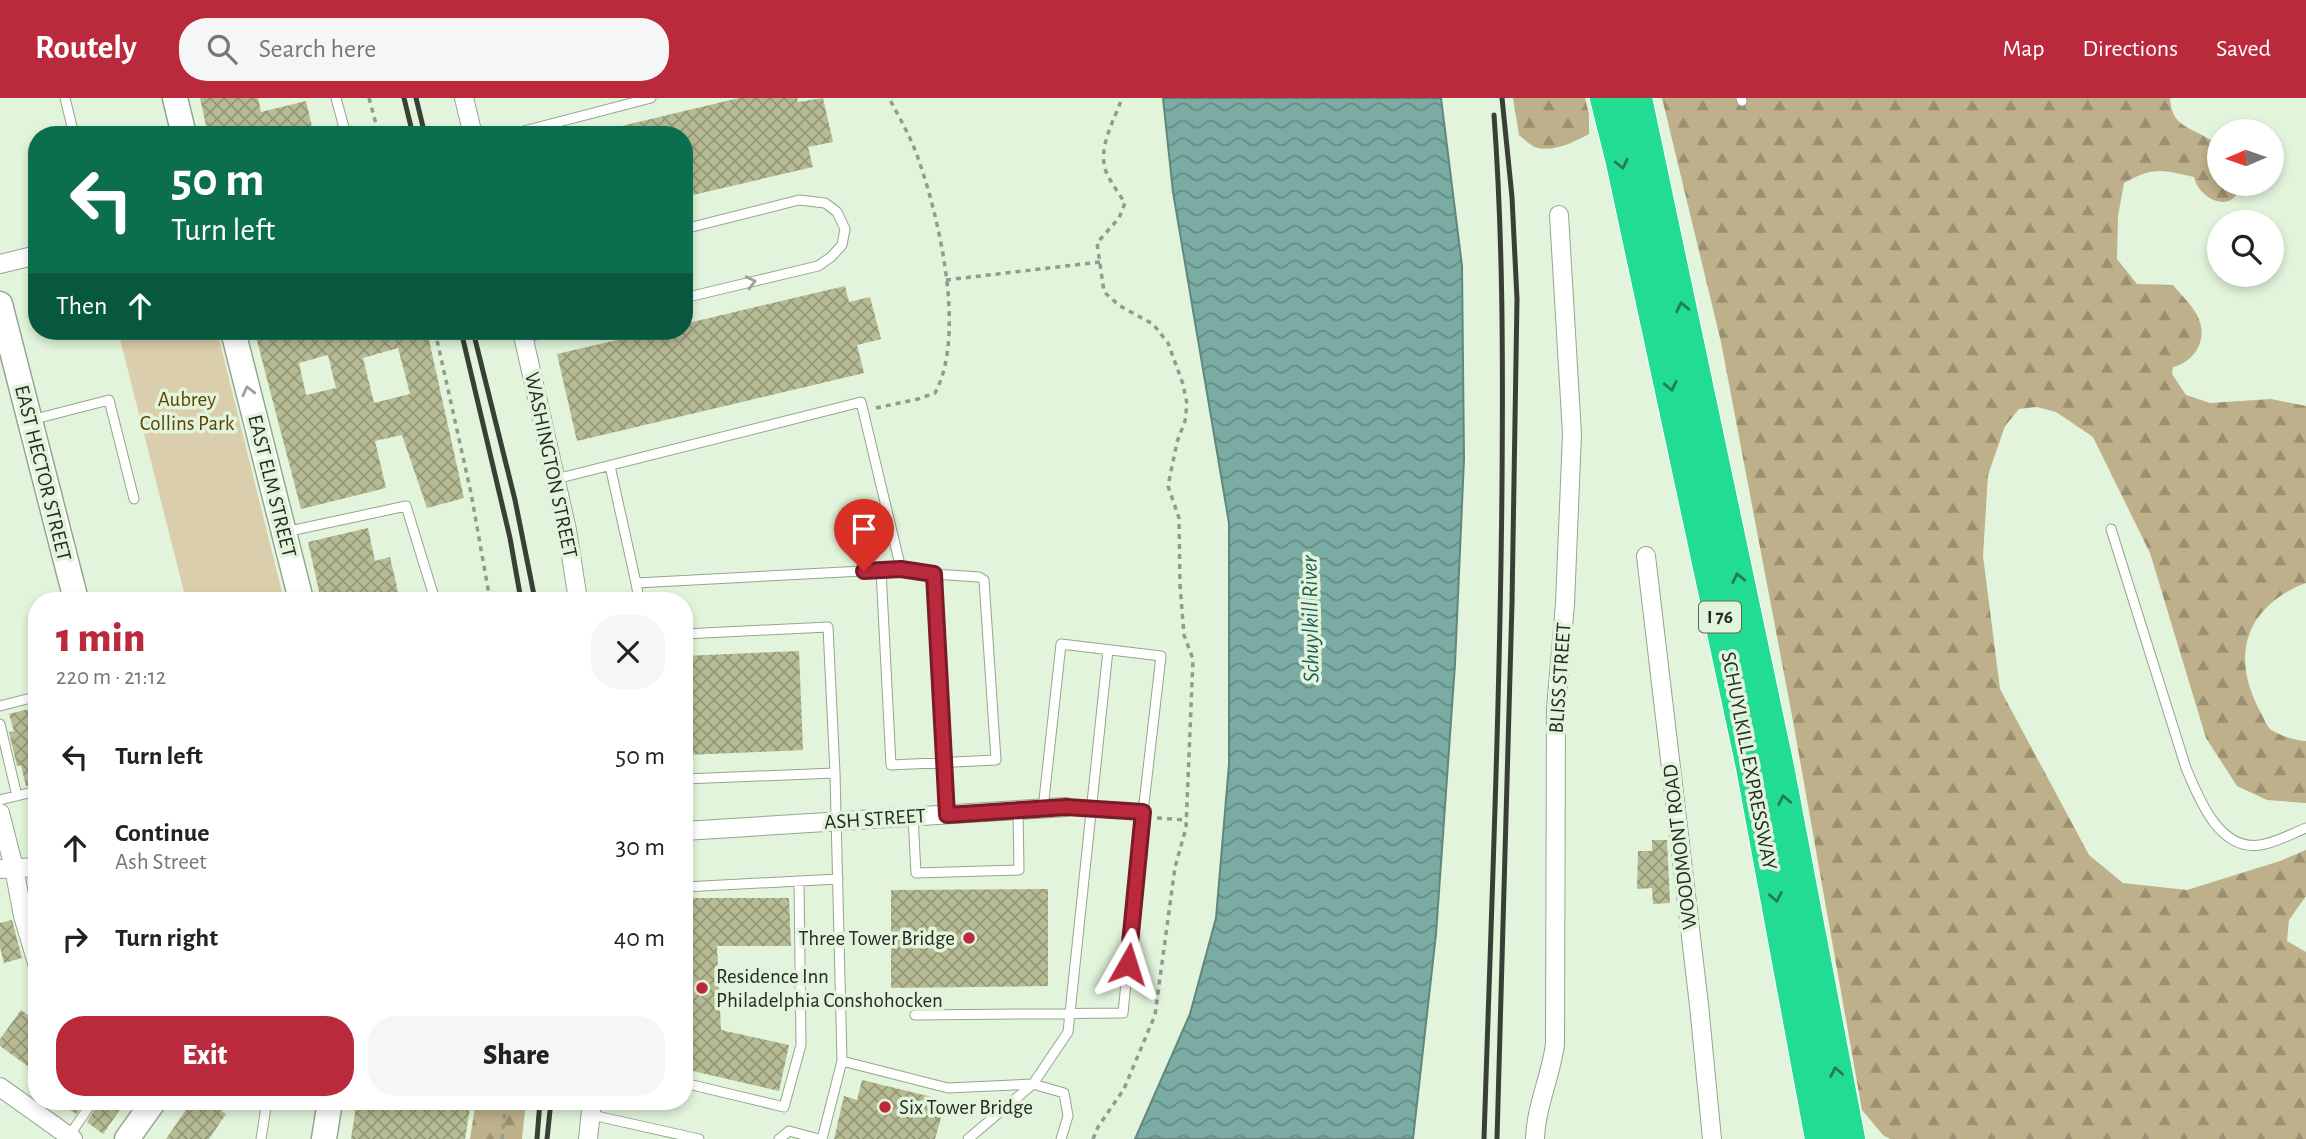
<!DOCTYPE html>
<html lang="en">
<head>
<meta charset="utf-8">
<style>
  body { margin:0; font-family:"Alegreya Sans",sans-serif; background:#f6f6f6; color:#222; height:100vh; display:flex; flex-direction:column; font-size:26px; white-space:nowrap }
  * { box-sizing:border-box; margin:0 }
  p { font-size:23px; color:#767676 }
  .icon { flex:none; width:38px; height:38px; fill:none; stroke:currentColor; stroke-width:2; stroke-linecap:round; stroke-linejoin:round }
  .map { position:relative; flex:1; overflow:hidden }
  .side { position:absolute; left:28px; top:494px; width:665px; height:518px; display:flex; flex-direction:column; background:#fff; border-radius:28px; box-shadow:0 4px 10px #0003 }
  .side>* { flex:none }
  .guide { position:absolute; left:28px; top:28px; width:665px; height:214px; border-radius:28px; box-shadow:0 4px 10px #0003; background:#0b6e4f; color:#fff; overflow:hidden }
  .needle { width:46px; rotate:268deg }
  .buttons { position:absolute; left:2207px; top:21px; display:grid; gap:14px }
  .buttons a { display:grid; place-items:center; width:77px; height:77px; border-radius:50%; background:#fff; box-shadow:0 4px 10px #0003; font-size:35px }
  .pin { position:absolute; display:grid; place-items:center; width:60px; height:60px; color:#fff; margin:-72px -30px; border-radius:50% 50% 50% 0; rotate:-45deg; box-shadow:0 0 7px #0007 }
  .pin .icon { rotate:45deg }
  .me { position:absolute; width:77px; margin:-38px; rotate:6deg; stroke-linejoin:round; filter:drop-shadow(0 0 5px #0008) }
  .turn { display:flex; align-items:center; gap:24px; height:147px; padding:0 28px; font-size:32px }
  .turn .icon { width:91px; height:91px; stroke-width:2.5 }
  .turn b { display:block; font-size:49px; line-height:60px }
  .then { display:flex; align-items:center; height:66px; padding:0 28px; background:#0003; gap:14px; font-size:26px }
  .round { display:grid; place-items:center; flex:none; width:74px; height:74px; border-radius:28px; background:#f6f6f6 }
  .overview { display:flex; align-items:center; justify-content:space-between; height:119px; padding:0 28px }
  h1 { font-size:42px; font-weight:800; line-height:52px; color:#bb293d }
  .primary-button { display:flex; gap:14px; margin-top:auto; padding:14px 28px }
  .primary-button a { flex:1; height:80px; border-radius:28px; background:#bb293d; color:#fff; font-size:28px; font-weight:800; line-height:80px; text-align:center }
  .primary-button a+a { background:#f6f6f6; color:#222 }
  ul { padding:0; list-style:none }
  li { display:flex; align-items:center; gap:21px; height:91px; padding:0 28px }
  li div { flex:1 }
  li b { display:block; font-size:26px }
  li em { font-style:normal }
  header { display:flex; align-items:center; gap:42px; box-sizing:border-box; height:98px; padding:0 35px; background:#bb293d; color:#fff }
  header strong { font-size:33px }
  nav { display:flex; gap:38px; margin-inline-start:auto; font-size:24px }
  .search { width:490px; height:63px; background:#f6f6f6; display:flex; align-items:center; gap:18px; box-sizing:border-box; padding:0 24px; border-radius:28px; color:#767676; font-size:26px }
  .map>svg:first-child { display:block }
</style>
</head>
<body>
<header>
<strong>Routely</strong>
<div class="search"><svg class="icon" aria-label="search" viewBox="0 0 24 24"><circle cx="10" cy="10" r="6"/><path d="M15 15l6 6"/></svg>Search here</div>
<nav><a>Map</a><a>Directions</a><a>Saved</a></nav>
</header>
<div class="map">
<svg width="2306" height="1041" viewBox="0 0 2306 1041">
  <defs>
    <pattern id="forest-firs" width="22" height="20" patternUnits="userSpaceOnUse" patternTransform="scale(1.75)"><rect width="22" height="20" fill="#beb08a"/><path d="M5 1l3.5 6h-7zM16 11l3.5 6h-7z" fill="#9a8f70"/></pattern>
    <pattern id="water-waves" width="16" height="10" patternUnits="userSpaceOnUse" patternTransform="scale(1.75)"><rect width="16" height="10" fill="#7baca3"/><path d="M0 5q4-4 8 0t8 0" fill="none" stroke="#658c84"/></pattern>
    <pattern id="building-cross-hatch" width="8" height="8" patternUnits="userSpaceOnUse" patternTransform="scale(1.75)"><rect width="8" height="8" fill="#b7bb94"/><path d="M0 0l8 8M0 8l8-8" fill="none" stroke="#959878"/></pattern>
  </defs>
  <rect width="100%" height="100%" fill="#e2f4db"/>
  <path fill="url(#forest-firs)" d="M1513,0H1585L1589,16V36C1576,43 1555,54 1538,50C1532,49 1524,41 1519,37Z
    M1662,0H2170C2171,34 2200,29 2219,49V86H2240C2235,118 2199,102 2194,79C2162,72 2154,68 2124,85L2118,118L2117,161L2137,186L2173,187C2181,197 2191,206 2197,217C2209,240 2196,263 2173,269L2172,276L2186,297L2210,305L2271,301L2306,308V485C2283,493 2259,511 2250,534C2239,562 2248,592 2262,617C2264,621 2267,628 2270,631C2278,637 2296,643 2306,643V705L2267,702L2237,688L2206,640L2150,455L2093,339L2056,314L2037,309L2019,311L2005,328L1988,377L1983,458L2000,591L2089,757L2123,785L2187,792L2280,763L2306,752V798L2289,822L2287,843L2306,854V1041H1890L1883,1037L1862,1012L1793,623L1721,244Z
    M476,1003H526L522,1041H470Z"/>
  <path fill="#dbceac" d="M118,233H217L282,494L250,502H186Z"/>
  <path fill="url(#water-waves)" stroke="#61867c" stroke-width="2" d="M1163,0H1441L1462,168L1464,361L1455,566L1436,836L1413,1041H1135L1190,916L1216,820L1229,666V425L1173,94Z"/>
  <path fill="url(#building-cross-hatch)" fill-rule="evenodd" d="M200,0H258L261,14L306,3L314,37H208Z
    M739,0H797L798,4L823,0L833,44L808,49L813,69L684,99V37H609V31Z
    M845,188L849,204L870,199L881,241L857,247L864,275L577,343L557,256L656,233H684V226Z
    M280,233H427L464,400L427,410L402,337L375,343L386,390L301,411L256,239ZM398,250L410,296L374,305L363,260ZM328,257L336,290L306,297L299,265Z
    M368,430L375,463L390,459L400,502H321L308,444Z
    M799,553L803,652L684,657V558Z
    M37,609V686L26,688L21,667L17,668L9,634L14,633L9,616Z
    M1652,742H1667L1670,805L1653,806L1652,790L1637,791L1638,753H1652Z
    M1048,791V888L891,890V792Z
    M684,800H789L791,848H717L721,932L789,947L779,993L684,971Z
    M12,822L22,860L4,865L0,849V825Z
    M21,912L37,923V975L0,948V941Z
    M862,982L932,999L928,1016L941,1020L935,1041H834L844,998L857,1002Z
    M56,1003H85L76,1016Z
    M100,1003H126L103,1036L87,1024Z
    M192,1003H207L226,1016L209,1041H166Z
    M357,1003H471L465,1041H351Z"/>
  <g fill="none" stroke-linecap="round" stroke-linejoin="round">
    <g stroke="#95a68e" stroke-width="11">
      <path id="lane" d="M65,0L74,37
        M336,0L346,37
        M1741,0L1742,3
        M509,37L651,0
        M684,131L799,102L825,105L837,114L845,131L842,147L831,159L818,168L684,200
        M524,240L552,233
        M31,322L109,302L134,401
        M556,381L861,304L901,471L636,485L610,368
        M2111,431L2186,670C2199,701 2219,753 2260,747C2275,745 2291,736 2306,730
        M285,434L406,408L435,502
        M881,472L891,667L996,662L984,482L979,479L934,476L901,471
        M934,476L947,717
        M636,485L639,502
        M684,536L828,529L835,675L684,681
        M0,608L31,600
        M0,626L17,698
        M0,702L37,693
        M1043,711L1061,546L1161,558L1143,714L1066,709
        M913,719L916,775L1019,772L1018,712
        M684,789L838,781
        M915,917L1123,915L1143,714
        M842,963L948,990L1033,986L1064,995L1068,1018L1061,1041
        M684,985L784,1009L801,947L799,783
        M592,1017L699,1041
        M69,1038L93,1003
        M261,1041L267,1003
        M779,1041L789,1033L819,1041
        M822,1041L842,963L835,675
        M968,1041L1033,986L1068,934L1108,552"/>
    </g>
    <g stroke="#95a68e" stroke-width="20">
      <path id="street" d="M464,0L473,37
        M0,166L37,157
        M522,233L567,432L578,502
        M1646,458L1699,907L1712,1041
        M0,715L14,770L23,818L37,865
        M684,733L1066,709
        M0,771L37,769
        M0,989L73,1041
        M588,1041L592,1003
        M1535,1041C1536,1008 1551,978 1555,946L1556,611L1565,506L1572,336L1559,117"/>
    </g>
    <g stroke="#95a68e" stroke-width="27">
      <path id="secondary" d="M175,0L184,37
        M0,206L76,502
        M233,233L301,502
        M127,1041L154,1003
        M324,1041L330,1003"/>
    </g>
    <g stroke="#fff" stroke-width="34">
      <path id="highway" d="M1606,0L1621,60L1752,669L1821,1041
        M1636,0L1778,669L1849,1041"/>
    </g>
    <path stroke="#909d8a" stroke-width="3.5" stroke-dasharray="5 5" stroke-linecap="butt" d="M369,0L379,37
      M946,182L1100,164
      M435,233L471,395L490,502
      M876,310L918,301L935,295C966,238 940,123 919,63C912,41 900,21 889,0
      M1157,720L1186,722
      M502,1041L506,1003
      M1093,1041L1098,1029L1124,991L1155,917L1175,769L1186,730L1193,561L1184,537L1180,487L1179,420L1168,388L1177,344L1185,323L1187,306L1183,286L1168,245L1153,226L1120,208L1104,194L1097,145L1119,120L1125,105C1119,96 1112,86 1107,76C1096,52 1114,23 1122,0"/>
    <use href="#lane" stroke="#fff" stroke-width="9"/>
    <use href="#street" stroke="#fff" stroke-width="18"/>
    <use href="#secondary" stroke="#fff" stroke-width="24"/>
    <use href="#highway" stroke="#23dc94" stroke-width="32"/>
    <path stroke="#384035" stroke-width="5" d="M404,0L413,37
      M416,0L425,37
      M461,233L510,440L521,502
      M473,233L515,402L535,502
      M537,1041L540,1003
      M547,1041L551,1003
      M1484,1041C1491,823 1500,605 1502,387C1503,263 1503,141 1494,17
      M1497,1041L1512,505L1517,201L1512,99L1502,0"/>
  </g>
  <defs><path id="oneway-chevron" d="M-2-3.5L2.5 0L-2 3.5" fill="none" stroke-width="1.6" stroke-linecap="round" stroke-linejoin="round" transform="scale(1.75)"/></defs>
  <g stroke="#247b55">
    <use href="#oneway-chevron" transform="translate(1622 66) rotate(77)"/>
    <use href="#oneway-chevron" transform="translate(1682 209) rotate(-102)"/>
    <use href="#oneway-chevron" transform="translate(1671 288) rotate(78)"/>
    <use href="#oneway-chevron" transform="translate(1738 480) rotate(-102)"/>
    <use href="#oneway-chevron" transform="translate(1784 702) rotate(-101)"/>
    <use href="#oneway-chevron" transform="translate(1776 799) rotate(79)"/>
    <use href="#oneway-chevron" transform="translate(1836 974) rotate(-101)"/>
  </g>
  <g stroke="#9da09c">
    <use href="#oneway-chevron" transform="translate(751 184) rotate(-14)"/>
    <use href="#oneway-chevron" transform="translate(248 293) rotate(-104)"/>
  </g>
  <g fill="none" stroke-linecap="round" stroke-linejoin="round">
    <g stroke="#7a1b28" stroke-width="18">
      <path id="route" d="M864,473L901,471L934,476L947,717L1066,709L1143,714L1128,866"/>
    </g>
    <use href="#route" stroke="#bb293d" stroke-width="12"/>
  </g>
  <g fill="#bb293d" stroke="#e2f4db" stroke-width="2.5">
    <circle cx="969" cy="840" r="7"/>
    <circle cx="702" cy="890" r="7"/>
    <circle cx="885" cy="1009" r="7"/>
  </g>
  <g text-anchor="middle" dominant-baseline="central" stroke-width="7" stroke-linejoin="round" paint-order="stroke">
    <rect fill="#e2f4db" stroke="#5e685a" stroke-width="2" x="1699" y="503.5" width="42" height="31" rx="5"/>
    <g font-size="19" font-weight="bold" fill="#252c22">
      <text x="1720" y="519">I 76</text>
    </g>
    <g font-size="21" fill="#5a4600" stroke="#e2f4db">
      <text x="187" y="301">Aubrey<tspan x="187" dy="24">Collins Park</tspan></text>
    </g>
    <g font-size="21" fill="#252c22" stroke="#e2f4db">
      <text transform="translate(551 367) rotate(78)">WASHINGTON STREET</text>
      <text transform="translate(43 375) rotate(76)">EAST HECTOR STREET</text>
      <text transform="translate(272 388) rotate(76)">EAST ELM STREET</text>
      <text transform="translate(1560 580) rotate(-86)">BLISS STREET</text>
      <text transform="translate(1749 663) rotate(79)">SCHUYLKILL EXPRESSWAY</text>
      <text transform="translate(875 721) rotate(-4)">ASH STREET</text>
      <text transform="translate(1680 749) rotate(-97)">WOODMONT ROAD</text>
    </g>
    <g font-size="21" fill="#252c22" stroke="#e2f4db" text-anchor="start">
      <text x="955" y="840" text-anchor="end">Three Tower Bridge</text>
      <text x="716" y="878">Residence Inn<tspan x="716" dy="24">Philadelphia Conshohocken</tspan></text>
      <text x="899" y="1009">Six Tower Bridge</text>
    </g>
    <g font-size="23" font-style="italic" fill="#1d5f56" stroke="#e2f4db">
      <text transform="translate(1311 521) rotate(-91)">Schuylkill River</text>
    </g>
  </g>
</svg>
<div class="buttons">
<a><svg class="needle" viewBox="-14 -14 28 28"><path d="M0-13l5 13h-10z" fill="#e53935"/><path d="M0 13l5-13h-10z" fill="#767676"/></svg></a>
<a><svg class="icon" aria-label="search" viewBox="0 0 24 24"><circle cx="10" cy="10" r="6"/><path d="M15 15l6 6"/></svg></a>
</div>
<div class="pin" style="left:864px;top:473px;background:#d93025"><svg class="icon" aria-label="arrive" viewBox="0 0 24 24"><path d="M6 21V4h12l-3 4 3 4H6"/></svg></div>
<svg class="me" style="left:1128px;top:866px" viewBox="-20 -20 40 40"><path d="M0-17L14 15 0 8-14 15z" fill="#bb293d" stroke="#fff" stroke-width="4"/></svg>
<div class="guide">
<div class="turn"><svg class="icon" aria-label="left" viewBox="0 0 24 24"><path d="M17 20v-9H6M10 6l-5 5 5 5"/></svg><div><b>50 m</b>Turn left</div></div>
<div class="then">Then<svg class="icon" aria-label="ahead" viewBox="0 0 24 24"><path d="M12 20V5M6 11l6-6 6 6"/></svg></div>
</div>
<section class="side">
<div class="overview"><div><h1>1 min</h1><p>220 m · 21:12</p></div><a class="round"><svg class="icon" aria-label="close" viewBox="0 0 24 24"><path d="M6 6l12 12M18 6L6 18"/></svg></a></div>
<ul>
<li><svg class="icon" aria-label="left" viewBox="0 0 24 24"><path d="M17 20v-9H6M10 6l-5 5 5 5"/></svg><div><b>Turn left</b></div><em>50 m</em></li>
<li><svg class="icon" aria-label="ahead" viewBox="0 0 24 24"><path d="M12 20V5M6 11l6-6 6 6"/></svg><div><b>Continue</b><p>Ash Street</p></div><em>30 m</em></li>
<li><svg class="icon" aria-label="right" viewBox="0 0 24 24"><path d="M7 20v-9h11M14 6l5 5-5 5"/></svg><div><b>Turn right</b></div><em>40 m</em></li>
</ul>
<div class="primary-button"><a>Exit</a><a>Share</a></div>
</section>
</div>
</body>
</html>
